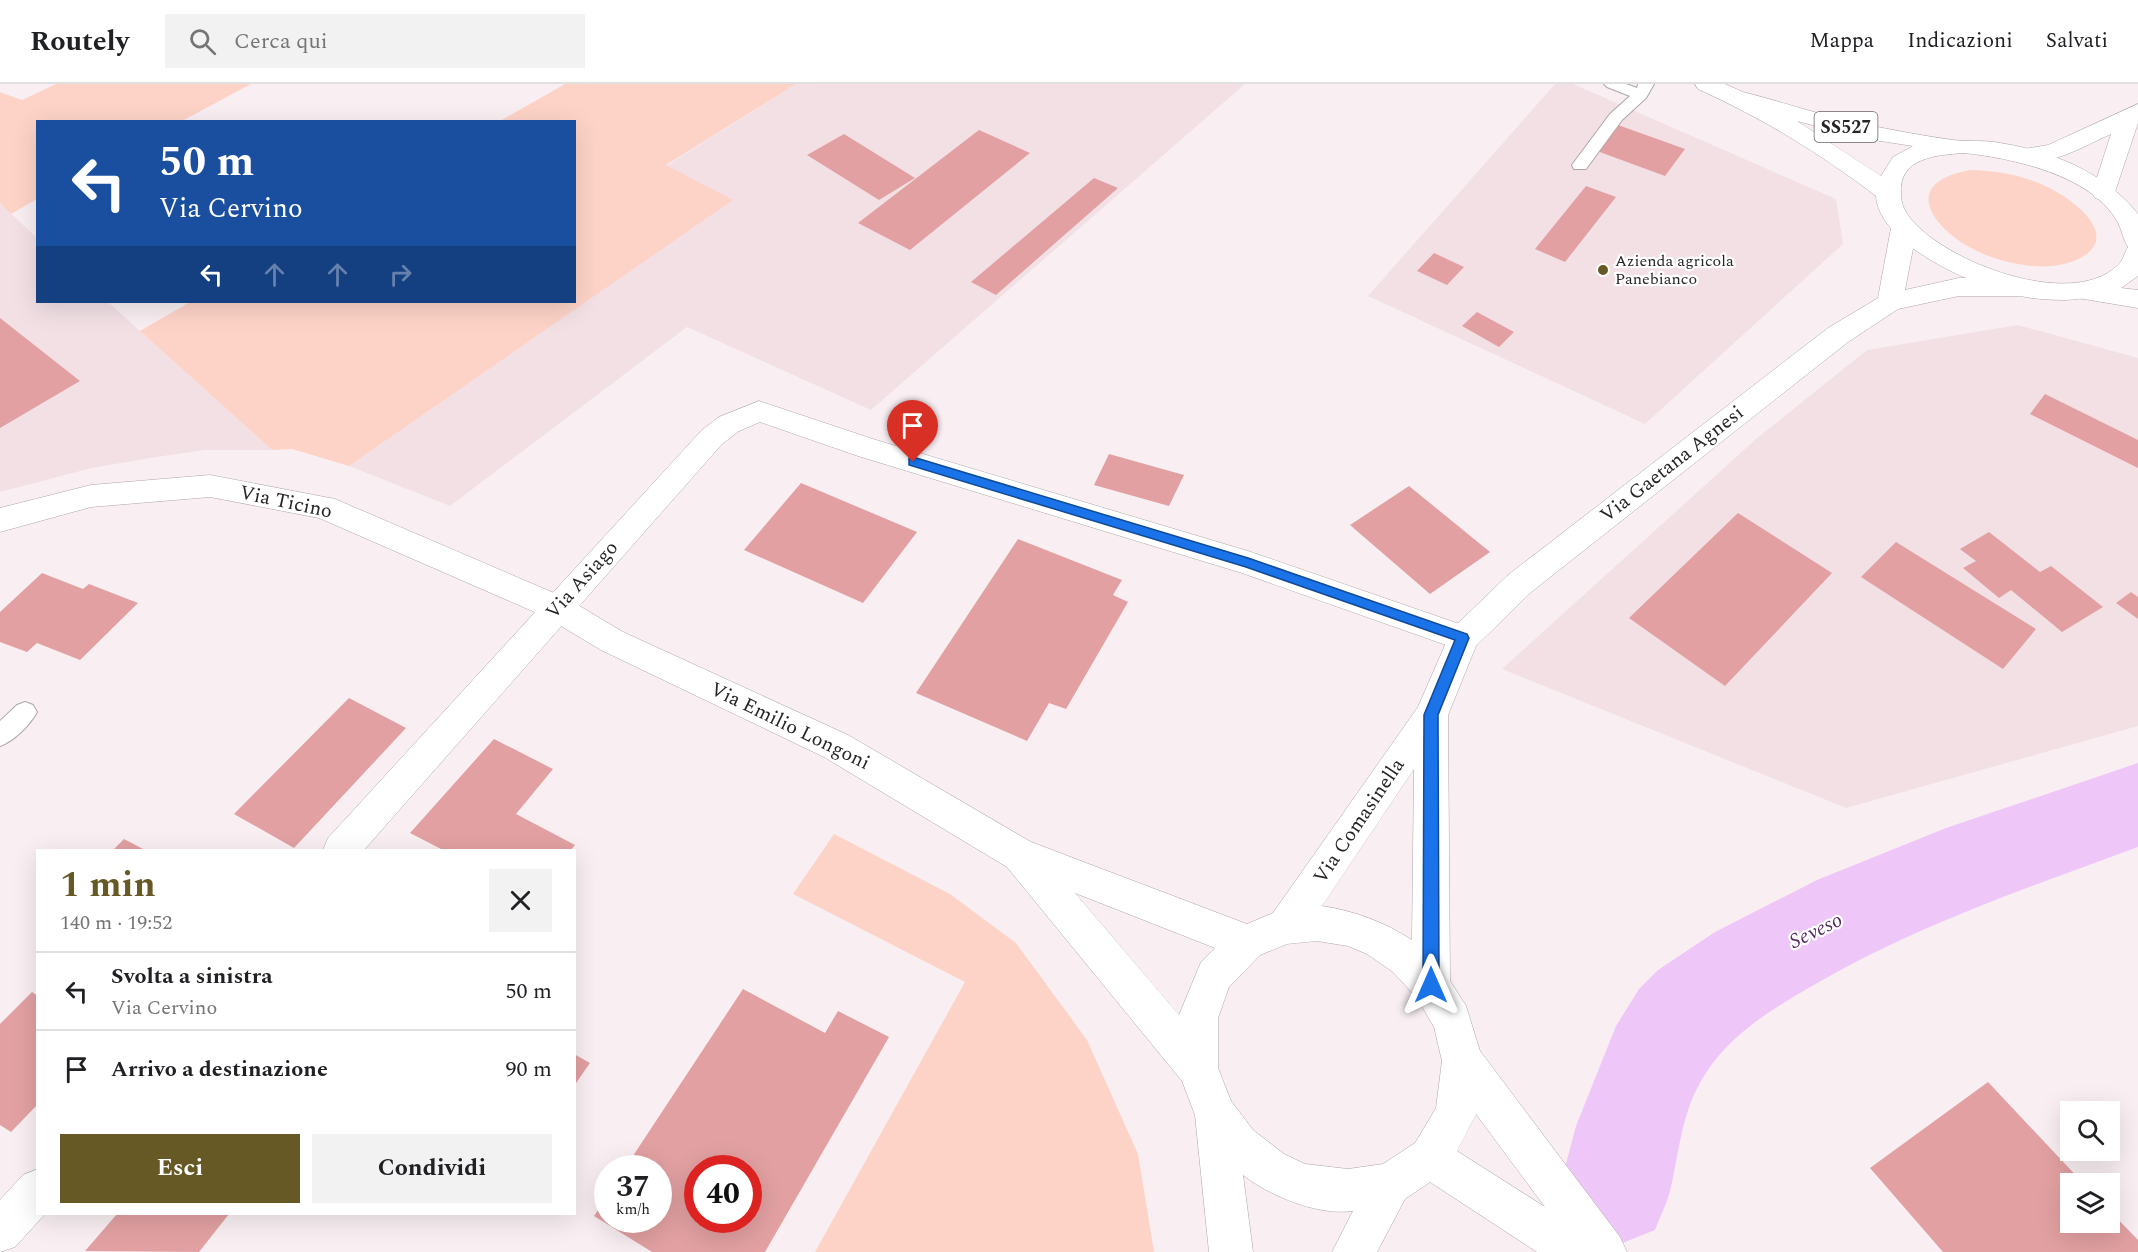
<!DOCTYPE html>
<html lang="it">
<head>
<meta charset="utf-8">
<style>
  body { margin:0; font-family:Spectral,serif; background:#f2f2f2; color:#202124; height:100vh; display:flex; flex-direction:column; font-size:22px; white-space:nowrap }
  * { box-sizing:border-box; margin:0 }
  p { font-size:20px; color:#757577 }
  .icon { flex:none; width:33px; height:33px; fill:none; stroke:currentColor; stroke-width:2; stroke-linecap:round; stroke-linejoin:round }
  .map { position:relative; flex:1; overflow:hidden }
  .panel { position:absolute; left:36px; top:765px; width:540px; height:366px; display:flex; flex-direction:column; background:#fff; border-radius:0px; box-shadow:0 6px 24px #0002 }
  .panel>* { flex:none }
  .hud { position:absolute; left:36px; top:36px; width:540px; height:183px; border-radius:0px; box-shadow:0 6px 24px #0002; background:#1a4fa0; color:#fff; overflow:hidden }
  .fabs { position:absolute; left:2060px; top:1017px; display:grid; gap:12px }
  .fabs a { display:grid; place-items:center; width:60px; height:60px; border-radius:0px; background:#fff; box-shadow:0 6px 24px #0002; font-size:30px }
  .speed { position:absolute; left:594px; top:1071px; display:flex; gap:12px; font-size:30px; font-weight:700; text-align:center }
  .speed>* { display:grid; place-content:center; width:78px; height:78px; border-radius:50%; background:#fff; box-shadow:0 6px 24px #0002; line-height:1 }
  .speed small { font-size:15px; font-weight:400 }
  .speed .limit { border:9px solid #d22; background:#fff; color:#111 }
  .pin { position:absolute; display:grid; place-items:center; width:51px; height:51px; color:#fff; margin:-62px -26px; border-radius:50% 50% 50% 0; rotate:-45deg; box-shadow:0 0 6px #0007 }
  .pin .icon { rotate:45deg }
  .me { position:absolute; width:66px; margin:-33px; rotate:0deg; stroke-linejoin:round; filter:drop-shadow(0 0 4px #0008) }
  .turn { display:flex; align-items:center; gap:21px; height:126px; padding:0 24px; font-size:27px }
  .turn .icon { width:78px; height:78px; stroke-width:2.5 }
  .turn b { display:block; font-size:42px; line-height:51px }
  .lanes { display:flex; align-items:center; height:57px; padding:0 24px; background:#0003; justify-content:center; gap:30px; direction:ltr }
  .lanes .off { opacity:.35 }
  .round { display:grid; place-items:center; flex:none; width:63px; height:63px; border-radius:0px; background:#f2f2f2 }
  .summary { display:flex; align-items:center; justify-content:space-between; height:102px; padding:0 24px }
  h1 { font-size:36px; font-weight:700; line-height:45px; color:#675926 }
  .action { display:flex; gap:12px; margin-top:auto; padding:12px 24px }
  .action a { flex:1; height:69px; border-radius:0px; background:#675926; color:#fff; font-size:24px; font-weight:700; line-height:69px; text-align:center }
  .action a+a { background:#f2f2f2; color:#202124 }
  ul { padding:0; list-style:none }
  li { display:flex; align-items:center; gap:18px; height:78px; padding:0 24px; border-top:2px solid #e0e0e0 }
  li div { flex:1 }
  li b { display:block; font-size:22px }
  li em { font-style:normal }
  header { display:flex; align-items:center; gap:36px; box-sizing:border-box; height:84px; padding:0 30px; background:#fff; border-bottom:2px solid #e0e0e0 }
  header strong { font-size:28px }
  nav { display:flex; gap:33px; margin-inline-start:auto; font-size:21px }
  .search { width:420px; height:54px; background:#f2f2f2; display:flex; align-items:center; gap:15px; box-sizing:border-box; padding:0 21px; border-radius:0px; color:#757577; font-size:22px }
  .map>svg:first-child { display:block }
</style>
</head>
<body>
<header>
<strong>Routely</strong>
<div class="search"><svg class="icon" aria-label="search" viewBox="0 0 24 24"><circle cx="10" cy="10" r="6"/><path d="M15 15l6 6"/></svg>Cerca qui</div>
<nav><a>Mappa</a><a>Indicazioni</a><a>Salvati</a></nav>
</header>
<div class="map">
<svg width="2138" height="1168" viewBox="0 0 2138 1168">
  <rect width="100%" height="100%" fill="#f9eff2"/>
  <path fill="#f2e0e5" d="M796,0H1245L871,326L687,243L450,422L349,382L732,116L666,82Z
    M1555,0H1573L1836,115L1843,160L1645,340L1368,212Z
    M0,119L37,154L38,218H108L272,366H205L156,373L92,384L0,408Z
    M2018,241L2138,274V642L1846,724L1502,585L1756,355L1867,266Z"/>
  <path fill="#fdd3c7" d="M56,0H251L182,37L38,38L37,115L11,130L0,119V8L22,16Z
    M565,0H796L666,81L733,116L349,382L292,365L272,366L140,247L190,218H574V38L500,37Z
    M1971,86C2010,87 2048,97 2078,123C2125,164 2072,186 2032,182C2011,180 1989,174 1971,164C1926,139 1904,97 1971,86Z
    M834,750L950,810L1016,859L1087,956L1138,1070L1154,1168H815L965,898L793,810Z"/>
  <g fill="none" stroke-linecap="round" stroke-linejoin="round">
    <path fill="#eec7f8" fill-rule="evenodd" d="M2138,679V763C2027,804 1915,842 1812,902C1769,927 1725,953 1700,999C1682,1030 1679,1068 1671,1103C1668,1118 1660,1132 1655,1146L1615,1162L1575,1146L1559,1106L1576,1042L1616,942L1639,905L1658,886L1715,848L1817,796L1946,744Z"/>
  </g>
  <path fill="#e2a0a2" fill-rule="evenodd" d="M1618,41L1685,65L1665,92L1597,67Z
    M979,46L1030,69L910,166L858,139Z
    M844,50L915,94L879,116L807,71Z
    M1094,94L1118,104L996,211L971,198Z
    M1586,102L1616,113L1565,178L1535,165Z
    M1434,169L1464,183L1447,201L1417,187Z
    M1477,228L1514,248L1499,263L1462,242Z
    M0,234L80,297L0,344Z
    M2045,310L2138,356V384L2030,330Z
    M1109,370L1184,391L1169,422L1094,401Z
    M801,399L917,448L863,519L744,466Z
    M1409,402L1490,468L1430,510L1350,441Z
    M1738,429L1832,489L1725,602L1629,534Z
    M1989,448L2040,488L2051,482L2103,523L2062,548L2011,506L1999,514L1963,484L1976,477L1960,465Z
    M1018,455L1122,496L1113,511L1128,518L1066,625L1049,619L1027,657L916,609Z
    M1896,458L2036,545L2003,585L1861,493Z
    M42,489L83,505L89,500L138,519L80,576L37,559L27,568L0,558V528Z
    M2131,508L2138,513V535L2116,519Z
    M349,614L406,644L294,764L234,730Z
    M494,655L553,685L516,730L575,761L571,766H443L410,749Z
    M124,755L145,766H113Z
    M743,905L825,949L838,927L889,953L765,1168H652L594,1132L608,1112V1136H658V1084H625ZM698,1084H748V1136H698Z
    M32,908L38,912V1020L11,1048L0,1041V940Z
    M574,970L590,979L574,1002Z
    M1988,998L2084,1100H2070V1138H2109V1126L2138,1156V1168H1943L1870,1084Z
    M117,1130H229L199,1168L85,1167Z"/>
  <g fill="none" stroke-linecap="round" stroke-linejoin="round">
    <g stroke="#aea5a7" stroke-width="2">
      <path id="service" d="M1604,0H1626L1637,4L1638,0H1654L1646,14L1622,36L1586,85H1574L1572,81L1610,30L1630,12L1607,3Z
        M25,618L33,621L37,628C30,641 14,657 0,662V637L17,621Z"/>
    </g>
    <g stroke="#aea5a7" stroke-width="1">
      <path id="minor" d="M759,317L876,356L1248,467L1474,545L1479,554L1474,563L1463,567L1242,489L858,372L760,338L739,347L722,360L364,766H323L328,754L702,346L719,333Z
        M38,1085V1130H45L15,1163L0,1168V1116L23,1091Z"/>
    </g>
    <g stroke="#aea5a7" stroke-width="1">
      <path id="tertiary" d="M2138,20V39L2113,114L2104,117L2095,114L2092,109L2111,50C2084,62 2049,84 2018,76L2014,71L2018,66L2048,61Z
        M1904,136L1913,138L1917,144L1905,206L1959,194H2018L2027,197L2031,203L2027,209L2018,212H1959L1898,225L1848,258L1530,509L1476,562L1448,631L1450,897L1466,922L1480,967L1620,1153L1627,1168H1537L1430,1098L1405,1115L1377,1168H1332L1353,1127C1318,1132 1270,1112 1243,1091L1253,1168H1209L1195,1031L1182,997L1007,783L824,673L601,566L546,533L319,434L210,413L91,423L0,448V424L91,401L210,391L335,415L568,515L623,548L848,651L1031,758L1247,840L1273,829L1418,623L1452,545L1508,491L1828,244L1878,214L1891,144L1895,138ZM1414,685L1412,856C1384,838 1355,827 1322,822ZM1075,809L1215,864L1201,878L1179,931ZM1317,857L1348,862L1367,870L1393,888L1417,914L1434,943L1442,977L1436,1024L1415,1059L1383,1080L1348,1085L1305,1080L1284,1070L1253,1046L1231,1017L1218,984V934L1229,903L1260,871L1287,860ZM1476,1030L1545,1123L1457,1067Z"/>
    </g>
    <g stroke="#aea5a7" stroke-width="1">
      <path id="primary" d="M1695,0H1725L1743,8C1783,18 1822,32 1863,40C1892,46 1924,52 1953,56C1966,58 1980,56 1994,58C2048,66 2103,86 2138,130V192L2121,204L2138,206V224C2120,221 2102,218 2084,215C2078,214 2071,216 2065,216C2050,216 2034,215 2020,212C1977,203 1879,162 1876,112C1820,69 1762,34 1698,5ZM1797,37L1861,54L1913,62L1893,73L1881,92ZM1964,69C2012,74 2091,91 2117,137C2122,146 2123,155 2128,163C2124,170 2123,177 2117,182C2070,226 1945,178 1910,134C1904,126 1901,119 1901,110C1898,73 1938,71 1964,69Z"/>
    </g>
    <use href="#service" fill="#fff" fill-rule="evenodd"/>
    <use href="#minor" fill="#fff" fill-rule="evenodd"/>
    <use href="#tertiary" fill="#fff" fill-rule="evenodd"/>
    <use href="#primary" fill="#fff" fill-rule="evenodd"/>
  </g>
  <path fill="#1a73e8" stroke="#114b97" stroke-width="1.5" d="M913,373L1248,474L1467,550L1469,554L1438,631L1439,901L1437,907L1431,909L1426,907L1423,901L1424,631L1455,556L1246,483L909,381V374Z"/>
  <circle fill="#675926" stroke="#fff" stroke-width="2" cx="1603" cy="186" r="6"/>
  <g text-anchor="middle" dominant-baseline="central" stroke-width="4.5" stroke-linejoin="round" paint-order="stroke">
    <g font-size="16" fill="#272425" stroke="#fff" text-anchor="start">
      <text x="1615" y="177">Azienda agricola<tspan x="1615" dy="18">Panebianco</tspan></text>
    </g>
    <rect fill="#fff" stroke="#686666" stroke-width="1.5" x="1814.5" y="28" width="63" height="30" rx="4.5"/>
    <g font-size="18" font-weight="bold" fill="#272425">
      <text x="1846" y="43">SS527</text>
    </g>
    <g font-size="20" fill="#272425" stroke="#fff">
      <text transform="translate(1672 380) rotate(-38)">Via Gaetana Agnesi</text>
      <text transform="translate(286 418) rotate(12)">Via Ticino</text>
      <text transform="translate(582 496) rotate(-48)">Via Asiago</text>
      <text transform="translate(790 642) rotate(26)">Via Emilio Longoni</text>
      <text transform="translate(1359 737) rotate(-56)">Via Comasinella</text>
    </g>
    <g font-size="21" font-style="italic" fill="#542560" stroke="#fff">
      <text transform="translate(1816 847) rotate(-26)">Seveso</text>
    </g>
  </g>
</svg>
<div class="fabs">
<a><svg class="icon" aria-label="search" viewBox="0 0 24 24"><circle cx="10" cy="10" r="6"/><path d="M15 15l6 6"/></svg></a>
<a><svg class="icon" aria-label="layers" viewBox="0 0 24 24"><path d="M12 4l9 5-9 5-9-5zM3 14l9 5 9-5"/></svg></a>
</div>
<div class="speed"><div>37<small>km/h</small></div><div class="limit">40</div></div>
<div class="pin" style="left:913px;top:378px;background:#d93025"><svg class="icon" aria-label="arrive" viewBox="0 0 24 24"><path d="M6 21V4h12l-3 4 3 4H6"/></svg></div>
<svg class="me" style="left:1431px;top:901px" viewBox="-20 -20 40 40"><path d="M0-17L14 15 0 8-14 15z" fill="#1a73e8" stroke="#fff" stroke-width="4"/></svg>
<div class="hud">
<div class="turn"><svg class="icon" aria-label="left" viewBox="0 0 24 24"><path d="M17 20v-9H6M10 6l-5 5 5 5"/></svg><div><b>50 m</b>Via Cervino</div></div>
<div class="lanes"><svg class="icon" aria-label="left" viewBox="0 0 24 24"><path d="M17 20v-9H6M10 6l-5 5 5 5"/></svg><svg class="icon off" aria-label="ahead" viewBox="0 0 24 24"><path d="M12 20V5M6 11l6-6 6 6"/></svg><svg class="icon off" aria-label="ahead" viewBox="0 0 24 24"><path d="M12 20V5M6 11l6-6 6 6"/></svg><svg class="icon off" aria-label="right" viewBox="0 0 24 24"><path d="M7 20v-9h11M14 6l5 5-5 5"/></svg></div>
</div>
<section class="panel">
<div class="summary"><div><h1>1 min</h1><p>140 m · 19:52</p></div><a class="round"><svg class="icon" aria-label="close" viewBox="0 0 24 24"><path d="M6 6l12 12M18 6L6 18"/></svg></a></div>
<ul>
<li><svg class="icon" aria-label="left" viewBox="0 0 24 24"><path d="M17 20v-9H6M10 6l-5 5 5 5"/></svg><div><b>Svolta a sinistra</b><p>Via Cervino</p></div><em>50 m</em></li>
<li><svg class="icon" aria-label="arrive" viewBox="0 0 24 24"><path d="M6 21V4h12l-3 4 3 4H6"/></svg><div><b>Arrivo a destinazione</b></div><em>90 m</em></li>
</ul>
<div class="action"><a>Esci</a><a>Condividi</a></div>
</section>
</div>
</body>
</html>
